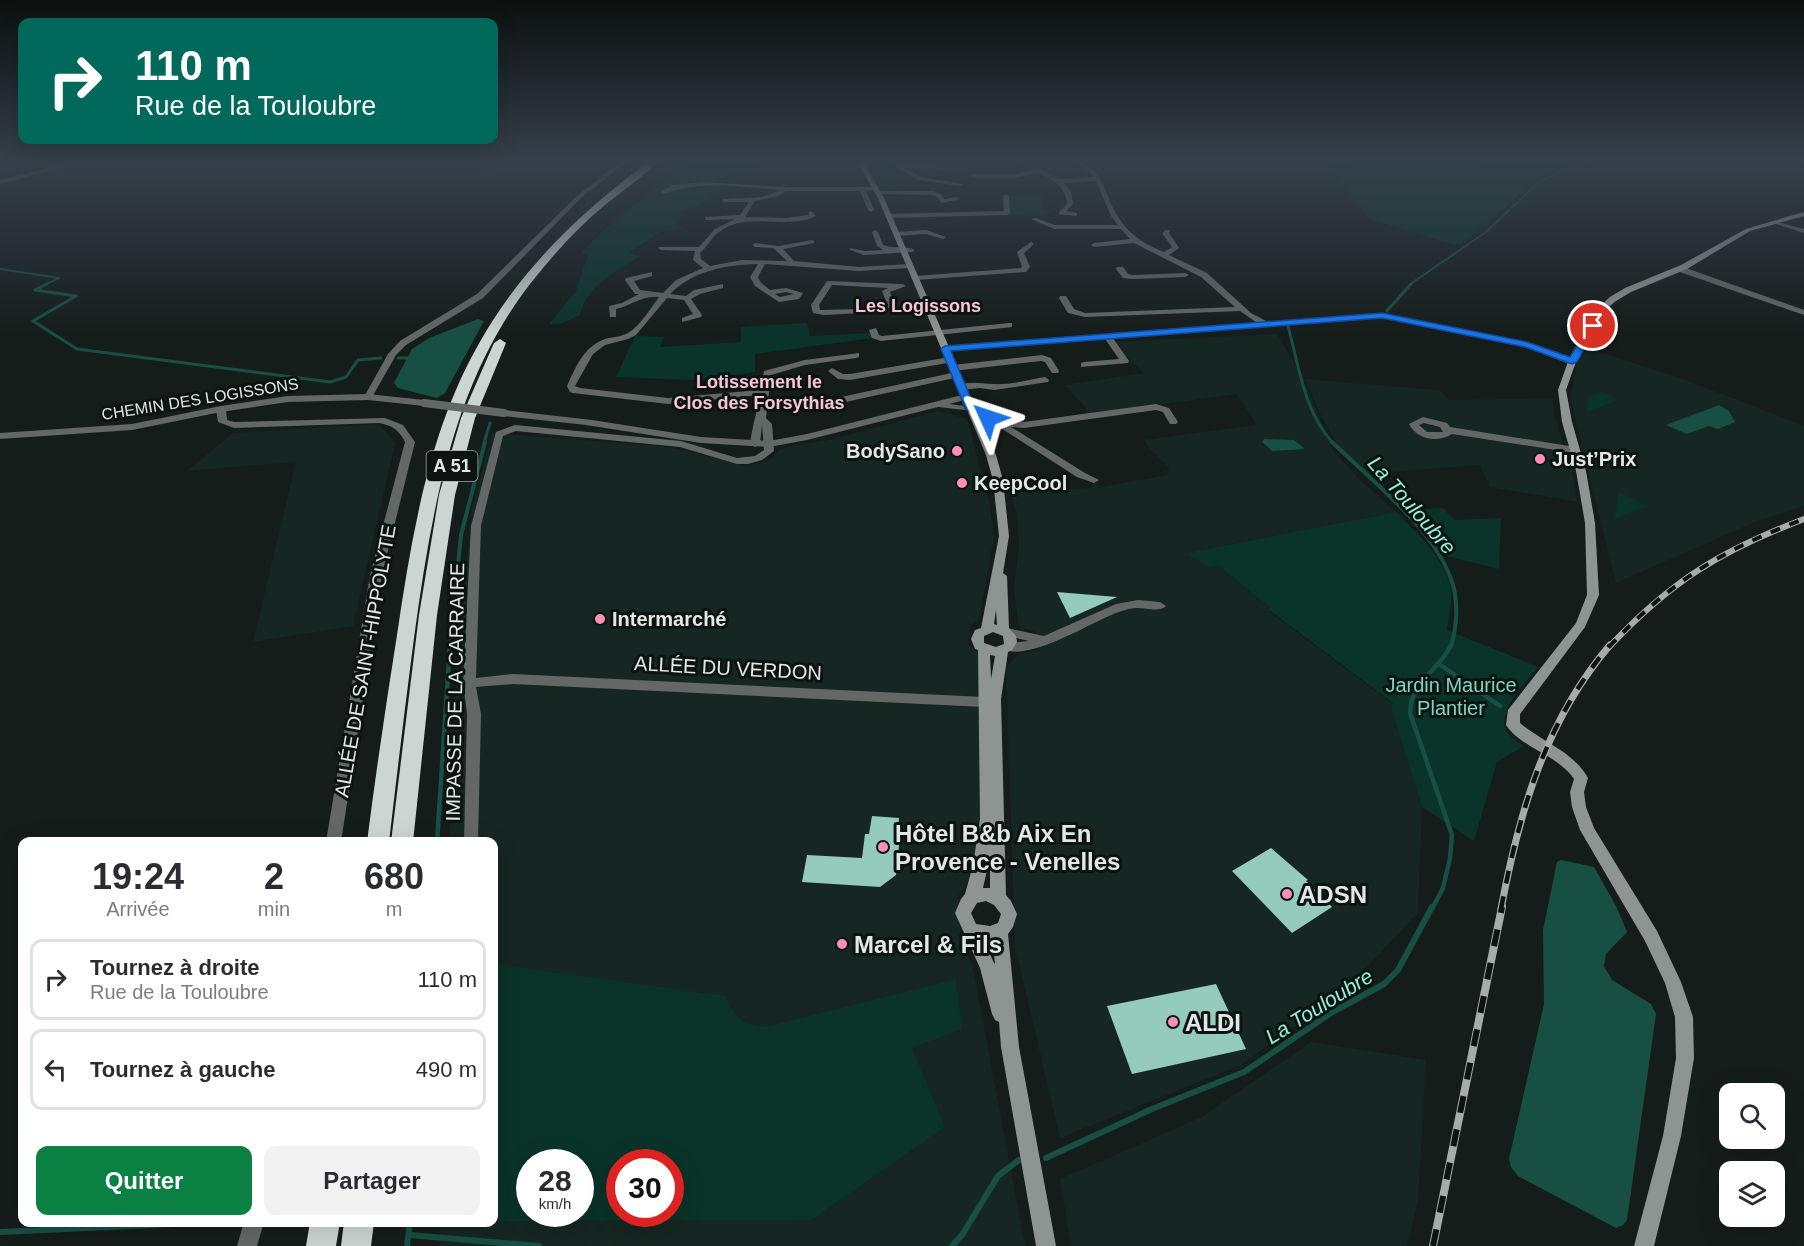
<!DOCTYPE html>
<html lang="fr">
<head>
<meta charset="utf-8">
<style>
  body { margin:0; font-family:Arial,sans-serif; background:#f2f2f3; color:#2b2b33; height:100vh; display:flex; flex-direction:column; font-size:22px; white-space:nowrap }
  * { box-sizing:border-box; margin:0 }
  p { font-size:20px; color:#7c7c81 }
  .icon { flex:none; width:33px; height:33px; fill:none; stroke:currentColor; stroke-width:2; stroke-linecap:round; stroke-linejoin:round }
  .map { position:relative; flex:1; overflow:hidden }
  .panel { position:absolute; left:18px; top:837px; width:480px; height:390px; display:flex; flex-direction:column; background:#fff; border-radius:12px; box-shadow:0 6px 24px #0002 }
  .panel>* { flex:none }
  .top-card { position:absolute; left:18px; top:18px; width:480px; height:126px; border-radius:12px; box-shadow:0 6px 24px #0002; background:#00695c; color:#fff; overflow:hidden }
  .fabs { position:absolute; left:1719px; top:1083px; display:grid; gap:12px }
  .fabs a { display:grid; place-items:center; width:66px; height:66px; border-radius:12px; background:#fff; box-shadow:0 6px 24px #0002; font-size:30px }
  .speed { position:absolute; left:516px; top:1149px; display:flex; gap:12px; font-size:30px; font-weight:700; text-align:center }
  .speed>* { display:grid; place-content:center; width:78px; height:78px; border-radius:50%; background:#fff; box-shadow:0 6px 24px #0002; line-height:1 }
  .speed small { font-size:15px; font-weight:400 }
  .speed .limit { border:9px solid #d22; background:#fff; color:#111 }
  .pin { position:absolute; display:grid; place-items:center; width:51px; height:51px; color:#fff; margin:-26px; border:3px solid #fff; border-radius:50%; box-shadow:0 2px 6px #0007 }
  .me { position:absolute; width:66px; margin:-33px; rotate:312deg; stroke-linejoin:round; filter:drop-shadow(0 0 4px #0008) }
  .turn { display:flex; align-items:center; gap:21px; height:126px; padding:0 18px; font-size:27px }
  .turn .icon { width:78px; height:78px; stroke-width:2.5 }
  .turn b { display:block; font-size:42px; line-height:51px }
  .eta { display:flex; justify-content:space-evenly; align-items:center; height:102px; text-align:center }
  .eta b { font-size:36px; font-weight:700; line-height:42px }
  .action { display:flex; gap:12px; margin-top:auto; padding:12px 18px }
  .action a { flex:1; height:69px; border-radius:12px; background:#0b8043; color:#fff; font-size:24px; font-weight:700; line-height:69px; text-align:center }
  .action a+a { background:#f2f2f3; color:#2b2b33 }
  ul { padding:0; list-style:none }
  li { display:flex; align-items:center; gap:18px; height:81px; margin:0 12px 9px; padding:0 6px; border:3px solid #e1e1e2; border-radius:12px }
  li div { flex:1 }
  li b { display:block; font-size:22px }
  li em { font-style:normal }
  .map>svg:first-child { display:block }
</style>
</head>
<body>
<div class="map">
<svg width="1804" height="1246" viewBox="0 0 1804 1246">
  <rect width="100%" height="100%" fill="#151d1b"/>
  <path fill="#162622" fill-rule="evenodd" d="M1277,334L1304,379L1332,449L1360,480L1396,512L1187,553L1218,565L1271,609L1269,611L1393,704L1391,708L1422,807L1418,913L1342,993L1241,1065L1060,1138L1015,946L1006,667L1020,653L1040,651L1034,631L1019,628L1014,588L1019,545L1017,515L1011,492L1091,488L1094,482L1101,487L1167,475L1169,468L1149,448L1144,440L1257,425L1237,394L1091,414L1065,385L1144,373L1111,342Z
    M1587,348L1686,380L1804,426V506L1757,521L1616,583L1570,398L1577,364Z
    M1305,379L1440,390L1449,400L1553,398V410L1574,480L1577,502L1490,487L1480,465L1364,474L1339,447L1319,412Z
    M938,411L967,419L989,502L994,537L979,620L970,626L968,644L978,652L981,820L976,868L958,897L961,943L972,963L1025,1246H440V1223L494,1222V842L449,841L457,672L472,508L492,433L668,447L748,466L769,460L781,449L794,445L829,440ZM530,1162H580V1214H530ZM620,1162H670V1214H620Z
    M379,424L395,443L353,626L253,642L296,462L187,471L233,433Z
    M1311,1042L1426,1060L1418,1201L1407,1246H1071L1060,1179L1202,1117Z"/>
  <path fill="#0a332a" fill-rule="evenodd" d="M684,162H767L712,182L741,185L712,192L700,206L682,211L677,223L683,230L661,231L629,253L641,256C617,271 586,285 580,315L560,324H549L576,291L588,255L582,253C611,217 653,196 684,162Z
    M1325,162L1384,164L1573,162L1536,180L1466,241L1454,245L1369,219Z
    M893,167L909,180H917L883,191L873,170Z
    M1008,196L1043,197L1041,209L1052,211L1046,216L1007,215Z
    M807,323L810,336L871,333L873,338L755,354V372L696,380L616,377L635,336L664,337L660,347L741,342V327Z
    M1601,391L1619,400L1587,412L1588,397Z
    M1618,491L1647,506L1615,519Z
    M1443,508L1454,520L1501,518L1499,569L1442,555L1406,510Z
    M1396,512C1417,532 1449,563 1451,593C1452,605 1448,618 1447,630L1538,667C1527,682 1497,709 1506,730C1509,736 1518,742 1524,746L1497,762L1474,841L1422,807L1391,708L1393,703L1269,610L1270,608L1218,565L1210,568L1186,553Z
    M494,964L725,996C736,1017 741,1025 765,1027L956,979L962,1029L912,1048L945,1127L811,1220L494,1221ZM530,1162H580V1214H530ZM620,1162H670V1214H620Z"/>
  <path fill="#184f43" d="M478,319L484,321L445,393L437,398L398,388L394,383L412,349L429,338Z
    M1719,405L1729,411L1735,422L1718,429L1709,426L1687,434L1666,425Z
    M1264,439L1294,440L1305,449L1272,451L1262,442Z
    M1561,860L1594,867L1616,906L1627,932L1606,954L1604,966L1612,980L1651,1004L1656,1014L1627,1220L1623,1225L1616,1228L1518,1176L1511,1167L1509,1159L1544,1004L1543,930L1557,862Z"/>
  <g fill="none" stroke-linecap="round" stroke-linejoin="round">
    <path stroke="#184f43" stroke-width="2" d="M0,269L59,278L44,285
      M1409,285L1486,232L1539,182L1570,167L1589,162"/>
    <path stroke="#184f43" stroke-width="3" d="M47,284L35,290L76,296L33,321L77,349L330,382L346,377L358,360L381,358
      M1387,311L1411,284
      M1288,326C1299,366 1304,412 1333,443
      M398,358H412
      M484,443L490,423"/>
    <path stroke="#184f43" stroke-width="4" d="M1332,442C1370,479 1433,528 1451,579C1459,600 1457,626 1451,647
      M450,647L461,535L485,442"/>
    <path stroke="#184f43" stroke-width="4.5" d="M1439,664L1500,706
      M437,842L450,645
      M1432,909L1443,888L1450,858L1452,835L1410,713C1411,679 1438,673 1451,645"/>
    <path stroke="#184f43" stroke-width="6" d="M1046,1158L1152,1109L1244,1072L1331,1013L1384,984L1398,970L1432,907
      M0,1232L217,1222
      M409,1235L539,1246
      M407,1246L410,1222
      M952,1246L962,1235L998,1176L1019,1160"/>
  </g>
  <path fill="#95cbbd" d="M1057,592L1117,597L1070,618Z
    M872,816L899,818L897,836H900L896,875L880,887L802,882L807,855L862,858L865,834H869Z
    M1271,848L1308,880L1306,881L1332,907L1292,933L1232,871Z
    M1216,984L1246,1049L1132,1074L1107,1006Z"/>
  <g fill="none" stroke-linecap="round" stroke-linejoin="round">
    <path fill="#636867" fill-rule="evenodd" d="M71,162H81L0,184V180Z
      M620,162H627L582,197L483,298L406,345L396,355L371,399H365L364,397L388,354L400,341L477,294L578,195Z
      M889,162L911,165L931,162L929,164L946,169L943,171L923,167L905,168L921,177L963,184L960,186L917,180Z
      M1072,162C1103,162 1104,195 1117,215C1129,235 1143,243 1164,252L1172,247L1162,233L1166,230H1170L1169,233L1179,248L1169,255L1207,273L1251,313L1266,321V325H1260L1240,311L1085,317L1068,313L1059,298L1060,296H1066L1074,309L1085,313L1235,307L1201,277L1134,243L1094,247L1091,245L1094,243L1130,239L1121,229H1054L1031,219L1036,218L1055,225H1118L1111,216L1096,181L1064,183L1071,191L1073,204L1066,211L1077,213V215L1075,216L1059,214V212L1067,204C1066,186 1053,181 1040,173L1016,178H972L969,176L972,174H1016L1040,168L1059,179L1094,177L1084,167Z
      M703,182L784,187H876L879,189L866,191L874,210L871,212L868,210L860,191H786L776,197L755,201L745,217L786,218L809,215L808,213L811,211L816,216C786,231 747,210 719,232C712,237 707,247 700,253L701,259L710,266L742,260L787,261L773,248L755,247L752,245L755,243L779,246L812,240L814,241V243L783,249L794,261L859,267L909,264L913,266L909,268L859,271L765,264L758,277L761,283L770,290L786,288L803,293L799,299L779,302L755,286L750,277L758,264C726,265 694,270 670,294L686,296L694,290L723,284V288L700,294L691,299L702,315L701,317L682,322V318L693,314L684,300L667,298L636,335L628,339L605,345L593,354L575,386L580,388L668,398L760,390L764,371L805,360L859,353V357L856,358L805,365L771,375L766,418L772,424L774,451L762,460L748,464H737L680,447L516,431L503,436L481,526L476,678L513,674L984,697L989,699L991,702L989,705L984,707L513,684L476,687L481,714L478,842H464L467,714L463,683L471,526L496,432L515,425L681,441L737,458L755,456L764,450L762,425L760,444L755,447L750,444C752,427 757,412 760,395L668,404L573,393L570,392L567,386C576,367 583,347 605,339C612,337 621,337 628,333C641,325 650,309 659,297C642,295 633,305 616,309V317H610L609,306L622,303L639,294H635L625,280L626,278L652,272V276L634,281L640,290L663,293L676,280L703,268L693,260L695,251L661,250L658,248L659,247H699L715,229L735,219L707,220L705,219V217L740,215L749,202H725L723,201V199C742,197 762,201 779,190C740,187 700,180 664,194L661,192L673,185ZM786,292L794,294L780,297L775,294Z
      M878,191H933L941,194L944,199L957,197L960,199L942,203L936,196L932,195L876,194Z
      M1006,194L1009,196L1010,213L1007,215L889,218L886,216L889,214L1004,211L1003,196Z
      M1773,221L1804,229V233L1773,223Z
      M875,230L878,232L883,245C895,249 908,246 915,250L912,252L864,255L850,250V248L865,251L883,250L877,246L872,232Z
      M926,230L946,237L943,239L926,234L896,236L893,234L896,232Z
      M1031,242L1034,244L1024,253L1030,267L1026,272L915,280L911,278L915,276L1021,268L1022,267L1017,252Z
      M1117,267H1123L1128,274L1133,275L1185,273L1189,275L1185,277L1133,279L1123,278L1116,269Z
      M1677,267H1683L1804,310V315L1677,271Z
      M827,281L902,284L906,286L890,292L895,306L882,310V314H876L874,308L887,304L882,291L888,288L832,285L819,305L820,310L860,309L864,311L863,313L824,315L813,313L811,305Z
      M1009,323H1012V327L881,341L872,338L869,330L876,328L879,335L882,336Z
      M1104,334H1110L1129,361L1128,363L1081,367V363L1084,362L1119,359L1103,336Z
      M1042,355L1051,358L1059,371L1058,373H1052L1045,362L1041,361L953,371L949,368L953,365Z
      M950,357L953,358V362L850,380L838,379L828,371L832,368L843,374H850Z
      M956,372L960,375L959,377L823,407L813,405L809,399L813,396L823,401Z
      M1045,377L1049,380L1048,382L994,390L980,388L961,390L957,387C967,380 981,384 993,384C1010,385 1028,380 1045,377Z
      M1156,404L1169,408L1178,422L1176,424H1170L1163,412L1156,410L1024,428L1011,427L1085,473L1099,480L1094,483L1077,477L996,425L966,409L971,406L1001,420L1024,422Z
      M221,406L226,409L227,420L234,422L385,418L403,425L415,442L382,575L341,842H326L370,575L405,442C399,430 392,425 379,423L234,428L218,422L216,409Z
      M1423,417L1447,423L1450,427L1575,447L1580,450L1575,453L1452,434C1438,443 1417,440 1409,424ZM1424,423L1440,427L1443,432H1427L1419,425Z
      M1138,600L1160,602L1166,606C1159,613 1145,607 1135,608C1118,610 1103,619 1088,626C1072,634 1016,663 1002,647L1008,643L1029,641L1003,635L1001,632L1003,629L1007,628L1044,636L1116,604Z
      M244,1222H264L257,1246H237Z"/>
    <path fill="#636867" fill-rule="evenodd" d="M1382,314L1530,343L1576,362L1572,365L1525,347L1382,318L945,351L941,349L945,347Z
      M368,394L424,400L429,403L424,406L368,400L288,402L221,412L132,430L0,439V433L132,424L221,406L288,396Z
      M966,394L969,395V399L949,404L974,407V411L938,407L807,440L769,447L701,443L586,425L504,416L499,413L504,410L592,420L701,437L769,441L807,434Z"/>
    <path fill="#8d9492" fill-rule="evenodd" d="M857,162H863L884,198L996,455L1003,480L1009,536L1003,573L1007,576L1009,628L1016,636L1017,642L1012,650L1008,652L1001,699L1006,895L1011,901L1017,914L1013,927L1008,934L1019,1047L1056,1246H1036L1001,1047L999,1022L995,1020L992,1014L980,968L955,913L961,899L965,894L973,865L980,819L978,650L975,649L971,639L975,630L981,628L999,536L993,480L986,455L878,198ZM996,610L997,625L994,624ZM993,632L1003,636L1004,644L996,647L984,643V636ZM990,655L995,656L991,679ZM990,857V888H983ZM986,901L994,905L1001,914L998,923L990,926L976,924L971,913L977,903ZM984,941H993L995,964L994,963Z
      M1804,212V216L1750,231L1687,269L1631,292L1616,301L1605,310L1578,356L1566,390L1572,422L1586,471L1595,523L1599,595L1585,627L1520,714V723C1542,742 1573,751 1588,778L1584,792L1586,807L1594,828L1657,931L1681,982L1693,1017L1694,1058L1681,1136L1654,1246H1634L1663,1136L1676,1058L1675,1017L1665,983L1645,941L1580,830L1572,807L1570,792L1574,779C1557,754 1521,748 1506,725L1508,710L1576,623L1587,595L1585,523L1576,471L1562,422L1558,390L1570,356L1599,307L1610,297L1625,288L1681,265L1746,229Z"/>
    <path fill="#cbd6d3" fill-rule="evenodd" d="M648,162H657C642,178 622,191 605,205C577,228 552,256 530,284C451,386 431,515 414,638C405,706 397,774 389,842H367C376,772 386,704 397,635C412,534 429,429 481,340C522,268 582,211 648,162Z
      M500,339L506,343L475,418L455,495L437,615L413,842H391L419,615L439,495L461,418L494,343Z
      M310,1222H340L336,1246H306Z
      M344,1222H374L371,1246H341Z"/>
    <g stroke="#a6acaa" stroke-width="6">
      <path id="rail-far2" d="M1609,647C1671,581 1720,551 1804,519"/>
    </g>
    <g stroke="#a6acaa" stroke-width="7">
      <path id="rail-far1" d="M1501,909C1519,813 1545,721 1610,645"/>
    </g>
    <g stroke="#a6acaa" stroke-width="8">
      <path id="rail" d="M1433,1246L1502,907"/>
    </g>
    <use href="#rail-far2" stroke="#0c1412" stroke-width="4" stroke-dasharray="10" stroke-linecap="butt"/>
    <use href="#rail-far1" stroke="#0c1412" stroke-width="4.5" stroke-dasharray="13" stroke-linecap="butt"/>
    <use href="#rail" stroke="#0c1412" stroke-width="6" stroke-dasharray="17" stroke-linecap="butt"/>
    <path stroke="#636867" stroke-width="8" d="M424,403L504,413"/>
  </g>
  <linearGradient id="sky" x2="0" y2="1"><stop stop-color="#0c100f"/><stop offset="0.48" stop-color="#35404a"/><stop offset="1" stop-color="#35404a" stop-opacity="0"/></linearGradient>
  <rect width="1804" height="336" fill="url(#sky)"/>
  <path fill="#1a73e8" stroke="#114b97" stroke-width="1.5" d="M1382,313L1527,342L1570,357L1590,324L1597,326L1577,362L1572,364L1525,347L1382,318L951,351L975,408L993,418L988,421L966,410L941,349L945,346Z"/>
  <g fill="#ff8eb9" stroke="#0c1412" stroke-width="2">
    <circle cx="957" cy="451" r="6"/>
    <circle cx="1540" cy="459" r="6"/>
    <circle cx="962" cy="483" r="6"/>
    <circle cx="600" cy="619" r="6"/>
    <circle cx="883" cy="847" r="6"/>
    <circle cx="1287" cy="894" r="6"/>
    <circle cx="842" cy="944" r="6"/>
    <circle cx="1173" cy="1022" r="6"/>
  </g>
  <g text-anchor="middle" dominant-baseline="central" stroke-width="6" stroke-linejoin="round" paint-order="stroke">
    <g font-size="16" fill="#e2e8e6" stroke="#0c1412">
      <text transform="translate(200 399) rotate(-9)">CHEMIN DES LOGISSONS</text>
    </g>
    <g font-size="18" font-weight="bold" fill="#f7c5d5" stroke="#0c1412">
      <text x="918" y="306">Les Logissons</text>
      <text x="759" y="382">Lotissement le<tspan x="759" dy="21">Clos des Forsythias</tspan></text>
    </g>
    <rect fill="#0c1412" stroke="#a2a8a6" stroke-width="1.5" x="426.5" y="451" width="51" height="30" rx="4.5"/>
    <g font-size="18" font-weight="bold" fill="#e2e8e6">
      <text x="452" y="466">A 51</text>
    </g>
    <g font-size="20" font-weight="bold" fill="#e2e8e6" stroke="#0c1412" text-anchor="start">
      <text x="945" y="451" text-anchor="end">BodySano</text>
      <text x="1552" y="459">Just’Prix</text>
      <text x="974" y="483">KeepCool</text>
      <text x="612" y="619">Intermarché</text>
    </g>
    <g font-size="20" fill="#e2e8e6" stroke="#0c1412">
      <text transform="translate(365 661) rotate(-80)">ALLÉE DE SAINT-HIPPOLYTE</text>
      <text transform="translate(728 668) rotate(3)">ALLÉE DU VERDON</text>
      <text transform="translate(455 692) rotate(-89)">IMPASSE DE LA CARRAIRE</text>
    </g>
    <g font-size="20" fill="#7dd4bf" stroke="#0c1412">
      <text x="1451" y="685">Jardin Maurice<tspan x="1451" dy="23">Plantier</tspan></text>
    </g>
    <g font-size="21" font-style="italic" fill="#95edd7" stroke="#0c1412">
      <text transform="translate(1412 505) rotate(49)">La Touloubre</text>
      <text transform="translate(1319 1006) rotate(-32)">La Touloubre</text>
    </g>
    <g font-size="24" font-weight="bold" fill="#e2e8e6" stroke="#0c1412" text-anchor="start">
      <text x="895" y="833">Hôtel B&amp;b Aix En<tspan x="895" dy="28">Provence - Venelles</tspan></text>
      <text x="1299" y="894">ADSN</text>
      <text x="854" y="944">Marcel &amp; Fils</text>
      <text x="1185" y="1022">ALDI</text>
    </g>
  </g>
</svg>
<div class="fabs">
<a><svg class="icon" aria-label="search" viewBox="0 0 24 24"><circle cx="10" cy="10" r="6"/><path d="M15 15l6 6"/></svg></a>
<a><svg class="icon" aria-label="layers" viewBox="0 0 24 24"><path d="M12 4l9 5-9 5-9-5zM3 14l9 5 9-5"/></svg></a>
</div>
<div class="speed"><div>28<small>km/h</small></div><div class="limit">30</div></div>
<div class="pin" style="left:1593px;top:326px;background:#d93025"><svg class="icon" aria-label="arrive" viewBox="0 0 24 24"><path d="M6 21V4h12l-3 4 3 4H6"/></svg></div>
<svg class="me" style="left:988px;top:418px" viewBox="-20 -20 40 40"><path d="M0-17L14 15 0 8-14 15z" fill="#1a73e8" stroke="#fff" stroke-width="4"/></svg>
<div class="top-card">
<div class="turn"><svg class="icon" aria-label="right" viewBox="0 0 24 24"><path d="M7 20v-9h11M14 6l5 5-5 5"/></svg><div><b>110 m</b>Rue de la Touloubre</div></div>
</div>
<section class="panel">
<div class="eta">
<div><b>19:24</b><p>Arrivée</p></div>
<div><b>2</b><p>min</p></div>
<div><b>680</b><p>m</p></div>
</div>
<ul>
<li><svg class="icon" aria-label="right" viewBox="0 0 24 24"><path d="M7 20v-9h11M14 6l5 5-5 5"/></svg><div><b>Tournez à droite</b><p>Rue de la Touloubre</p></div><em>110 m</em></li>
<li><svg class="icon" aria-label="left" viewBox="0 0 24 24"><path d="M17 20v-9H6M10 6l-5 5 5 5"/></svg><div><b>Tournez à gauche</b></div><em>490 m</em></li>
</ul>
<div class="action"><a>Quitter</a><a>Partager</a></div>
</section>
</div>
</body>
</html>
